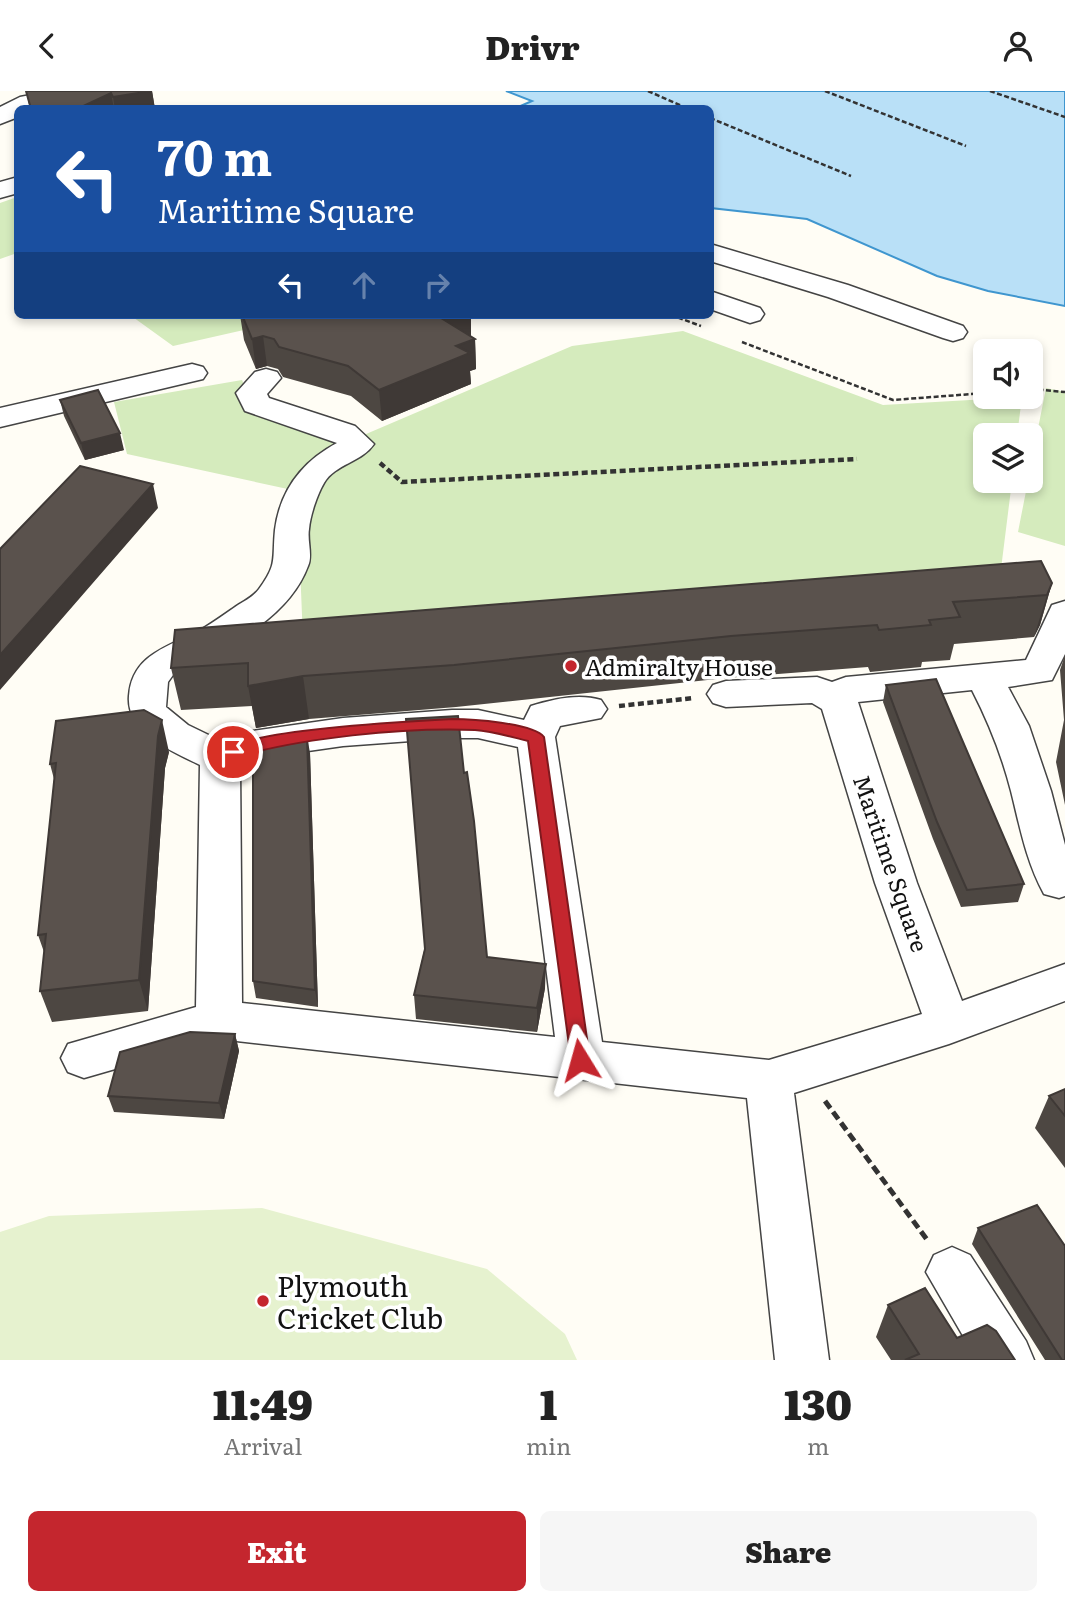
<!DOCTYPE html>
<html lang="en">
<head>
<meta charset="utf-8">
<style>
  body { margin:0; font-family:Literata,serif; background:#f6f6f6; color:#222; height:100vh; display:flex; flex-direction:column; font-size:26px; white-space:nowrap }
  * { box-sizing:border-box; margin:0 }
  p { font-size:23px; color:#767676 }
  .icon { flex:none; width:38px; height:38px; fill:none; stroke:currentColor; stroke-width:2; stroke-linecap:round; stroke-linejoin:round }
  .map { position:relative; height:1269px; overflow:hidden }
  .sheet { display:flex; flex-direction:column; background:#fff; flex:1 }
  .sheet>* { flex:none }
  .top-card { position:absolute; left:14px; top:14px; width:700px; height:214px; border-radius:10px; box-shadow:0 4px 10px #0003; background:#1a4fa0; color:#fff; overflow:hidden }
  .controls { position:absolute; left:973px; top:248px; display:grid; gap:14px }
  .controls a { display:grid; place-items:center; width:70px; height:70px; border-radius:10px; background:#fff; box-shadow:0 4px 10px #0003; font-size:35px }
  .pin { position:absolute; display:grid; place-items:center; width:60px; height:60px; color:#fff; margin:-30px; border:4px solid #fff; border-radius:50%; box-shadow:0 2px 7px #0007 }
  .me { position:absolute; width:77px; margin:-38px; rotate:352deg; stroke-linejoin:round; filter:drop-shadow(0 0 5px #0008) }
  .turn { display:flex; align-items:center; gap:24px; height:147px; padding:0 28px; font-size:32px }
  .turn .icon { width:91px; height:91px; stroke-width:2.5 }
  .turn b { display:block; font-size:49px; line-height:60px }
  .lanes { display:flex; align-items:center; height:66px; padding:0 28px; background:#0003; justify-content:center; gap:35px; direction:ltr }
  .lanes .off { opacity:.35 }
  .eta { display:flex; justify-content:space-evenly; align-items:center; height:119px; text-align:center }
  .eta b { font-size:42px; font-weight:800; line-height:49px }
  .button { display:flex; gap:14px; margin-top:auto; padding:14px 28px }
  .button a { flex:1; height:80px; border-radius:10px; background:#c4262e; color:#fff; font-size:28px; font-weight:800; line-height:80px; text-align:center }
  .button a+a { background:#f6f6f6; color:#222 }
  header { display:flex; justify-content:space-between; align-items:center; height:91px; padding:0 28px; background:#fff; font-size:32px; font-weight:800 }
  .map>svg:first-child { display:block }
</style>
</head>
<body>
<header><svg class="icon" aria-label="back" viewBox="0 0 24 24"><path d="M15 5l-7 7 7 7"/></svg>Drivr<svg class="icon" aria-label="person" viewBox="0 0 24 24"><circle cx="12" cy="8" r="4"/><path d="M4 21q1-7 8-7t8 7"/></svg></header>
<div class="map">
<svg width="1065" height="1269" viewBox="0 0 1065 1269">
  <rect width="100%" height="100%" fill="#fffdf5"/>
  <path fill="#d5ebbd" d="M17,106V162L0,168V112Z
    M130,224H311L173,255Z
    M683,240L883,314L1022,306L1017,345H985V390H1012L997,510L303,549L297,400L127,363L114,311L242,289L257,325L345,352L572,255Z
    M1046,297L1065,301V455L1018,441L1028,390H1031V373Z"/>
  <path fill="#e6f2cf" d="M262,1117L487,1178L565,1243L577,1269H0V1141L49,1125Z"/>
  <path fill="#b9e0f7" stroke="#3f96cf" stroke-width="2" d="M506,0H1065V215L988,200L937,185L807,128L711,117L710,18L516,17L532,10Z"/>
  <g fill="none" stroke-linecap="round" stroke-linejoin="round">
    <g stroke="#444" stroke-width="3">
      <path id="minor" d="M51,0H70L81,18H58L55,13L18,18V26L0,33V16L20,6Z
        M18,86V102L0,107V91Z
        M710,153L848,194L963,235L967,241L963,247L953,250L943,247L828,206L710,170Z
        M710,200L760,217L764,223L760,229L750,232L710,218Z
        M192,273L203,276L207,282L203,288L0,336V317Z
        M266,278L277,281L281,287L267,303L269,307L355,335L374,353C362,371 335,373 324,392C317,404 310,425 309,438C307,450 313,465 308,475C287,531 222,558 173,584L168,591L166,616L188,634L221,650L246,641L343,627L452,619H478L524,629L531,615C553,608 579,602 601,609L607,618L601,627L560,635L555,646L602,951L769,969L922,923L875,792L822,618L812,612L726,616L713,612L707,603L713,594L726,590L817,586L832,591L846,586L1026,569L1052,514L1065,510V563L1052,589L1008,596L1029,635L1051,700L1065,754V805L1059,807L1044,803C1026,770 1020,736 1011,700C1002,665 989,632 972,599L858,611L917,792L962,910L1065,873V910L949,953L794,1002L829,1269H775L747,1007L219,948L84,987L68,981L61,967L68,953L196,916L200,674C172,660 126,642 129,605C132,562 170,556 202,538C214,531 226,522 238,514C245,510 254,505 259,498C278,472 272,469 275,439C280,399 303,370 337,352L245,320L236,302L255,281ZM452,647H478L518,656L555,946L242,912L240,674L253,668L343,655Z
        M952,1156L970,1164L1026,1250L1034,1269H977L926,1181L934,1164Z"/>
    </g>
    <path stroke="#333" stroke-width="2.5" stroke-dasharray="5 2.5" stroke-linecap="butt" d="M648,0L689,18
      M825,0L966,55
      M990,0L1065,26
      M710,27L851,85
      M671,224L701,235
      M742,251L893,309L985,302
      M1031,298L1065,301"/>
    <path stroke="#333" stroke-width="4.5" stroke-dasharray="6 3.5" stroke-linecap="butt" d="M380,372L402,391L857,368
      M619,615L694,607"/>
    <path stroke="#333" stroke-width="5" stroke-dasharray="9 4.5" stroke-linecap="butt" d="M825,1010L928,1150"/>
    <use href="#minor" fill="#fff" fill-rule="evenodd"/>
  </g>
  <path fill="#4d4742" d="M26,0H152L155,18H30Z
    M240,224H471V245L475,248L476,278L470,280L471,293L382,330L351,305L283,286L278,278L267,275L256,278L244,249Z
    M60,309L124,359L85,369L64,325Z
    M1052,492L1040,534L1034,546L954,553L950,569L922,571L921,576L870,581L868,576L726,587L456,616L309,628L256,637L252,615L181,619L171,577Z
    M1065,564V714L1056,671L1064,629L1060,579Z
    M886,594L1024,793L1018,811L961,816L933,748L883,611Z
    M169,661L165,677L148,920L52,931L40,900L44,861L38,844L54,688L50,673Z
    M310,662L318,916L256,907L253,890Z
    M464,682L487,866L545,897L537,941L416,928L414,904Z
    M235,943L239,960L224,1028L114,1021L108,1005Z
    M1065,998V1077L1035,1037L1049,1005Z
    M978,1137L1065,1269H1045L972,1153Z
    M888,1214L957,1247L1015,1269H891L876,1246Z"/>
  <path fill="#3f3936" d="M152,0L155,18H115L113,6Z
    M111,2L114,18H77Z
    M449,224H471V245L441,227Z
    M263,245L267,275L256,278L252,248Z
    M475,248L476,278L470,280L471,293L382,330L379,299L456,255Z
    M120,342L124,359L85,369L81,352Z
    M153,393L158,417L0,599V564Z
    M1052,492L1040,534L1034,546L1047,504Z
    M303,585L309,628L256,637L248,595Z
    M162,629L169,661L165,677L148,920L139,889L158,645Z
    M307,645L310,662L318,916L315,899Z
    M546,873L545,897L537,941V917Z
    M235,943L239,960L224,1028L219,1012Z"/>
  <path fill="#5a524d" stroke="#3f3936" stroke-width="2" d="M26,0H151L113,6L111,2L77,18H31Z
    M242,224H449L441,227L475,248L456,255L470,262L379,299L348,275L279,256L274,248L263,245L252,248Z
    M98,299L120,342L81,352L60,309Z
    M80,375L153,393L0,564V458Z
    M1041,470L1052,492L1047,504L953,511L960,526L929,529L931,534L879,539L877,534L731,545L454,574L303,585L248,595V572L171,577L175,539Z
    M936,588L1024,793L967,799L937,731L886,594Z
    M144,619L162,629L158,645L139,889L40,900L46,843L38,844L56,672L50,673L56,630Z
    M458,625L464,682L467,681L474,730L487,866L546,873L537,917L414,904L425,858L406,628Z
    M307,645L315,899L253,890V653Z
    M190,941L235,943L219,1012L108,1005L120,961Z
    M1065,998V1025L1049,1005Z
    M1037,1114L1065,1155V1269H1062L978,1137Z
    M925,1197L957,1247L987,1234L996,1240L1015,1269H905L919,1263L888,1214Z"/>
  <path fill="#c4262e" stroke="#7f191e" stroke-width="2" d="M452,628C471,628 533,632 544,646L590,969L587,975H574L571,969L528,650C511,646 493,640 475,639C405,636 299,647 233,667L225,661C240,638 417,630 452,628Z"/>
  <g fill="#c4262e" stroke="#fff" stroke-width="2.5">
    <circle cx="571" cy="575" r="7"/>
    <circle cx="263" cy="1210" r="7"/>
  </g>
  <g text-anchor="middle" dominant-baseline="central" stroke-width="7" stroke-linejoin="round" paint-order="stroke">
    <g font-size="23" fill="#111" stroke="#fff" text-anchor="start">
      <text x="585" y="575">Admiralty House</text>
    </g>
    <g font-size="23" fill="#111" stroke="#fff">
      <text transform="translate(892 772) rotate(71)">Maritime Square</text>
    </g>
    <g font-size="28" fill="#111" stroke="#fff" text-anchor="start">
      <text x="277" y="1194">Plymouth<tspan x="277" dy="32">Cricket Club</tspan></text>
    </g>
  </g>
</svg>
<div class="controls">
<a><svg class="icon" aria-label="sound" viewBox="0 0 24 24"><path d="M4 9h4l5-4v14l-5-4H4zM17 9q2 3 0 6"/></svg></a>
<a><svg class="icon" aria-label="layers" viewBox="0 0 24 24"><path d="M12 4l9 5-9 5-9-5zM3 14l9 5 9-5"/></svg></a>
</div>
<div class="pin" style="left:233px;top:661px;background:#d93025"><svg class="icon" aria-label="arrive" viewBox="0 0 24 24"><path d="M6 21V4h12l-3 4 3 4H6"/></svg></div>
<svg class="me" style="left:580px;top:969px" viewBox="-20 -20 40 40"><path d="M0-17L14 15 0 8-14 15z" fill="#c4262e" stroke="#fff" stroke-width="4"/></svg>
<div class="top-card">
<div class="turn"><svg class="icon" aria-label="left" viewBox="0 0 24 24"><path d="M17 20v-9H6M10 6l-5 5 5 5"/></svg><div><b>70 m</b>Maritime Square</div></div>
<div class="lanes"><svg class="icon" aria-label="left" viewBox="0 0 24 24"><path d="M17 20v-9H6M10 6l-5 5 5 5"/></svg><svg class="icon off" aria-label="ahead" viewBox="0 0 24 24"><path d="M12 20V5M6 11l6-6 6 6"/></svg><svg class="icon off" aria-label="right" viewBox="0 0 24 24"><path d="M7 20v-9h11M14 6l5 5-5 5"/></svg></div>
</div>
</div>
<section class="sheet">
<div class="eta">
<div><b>11:49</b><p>Arrival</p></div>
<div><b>1</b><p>min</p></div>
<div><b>130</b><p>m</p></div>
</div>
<div class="button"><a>Exit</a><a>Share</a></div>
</section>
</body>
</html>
